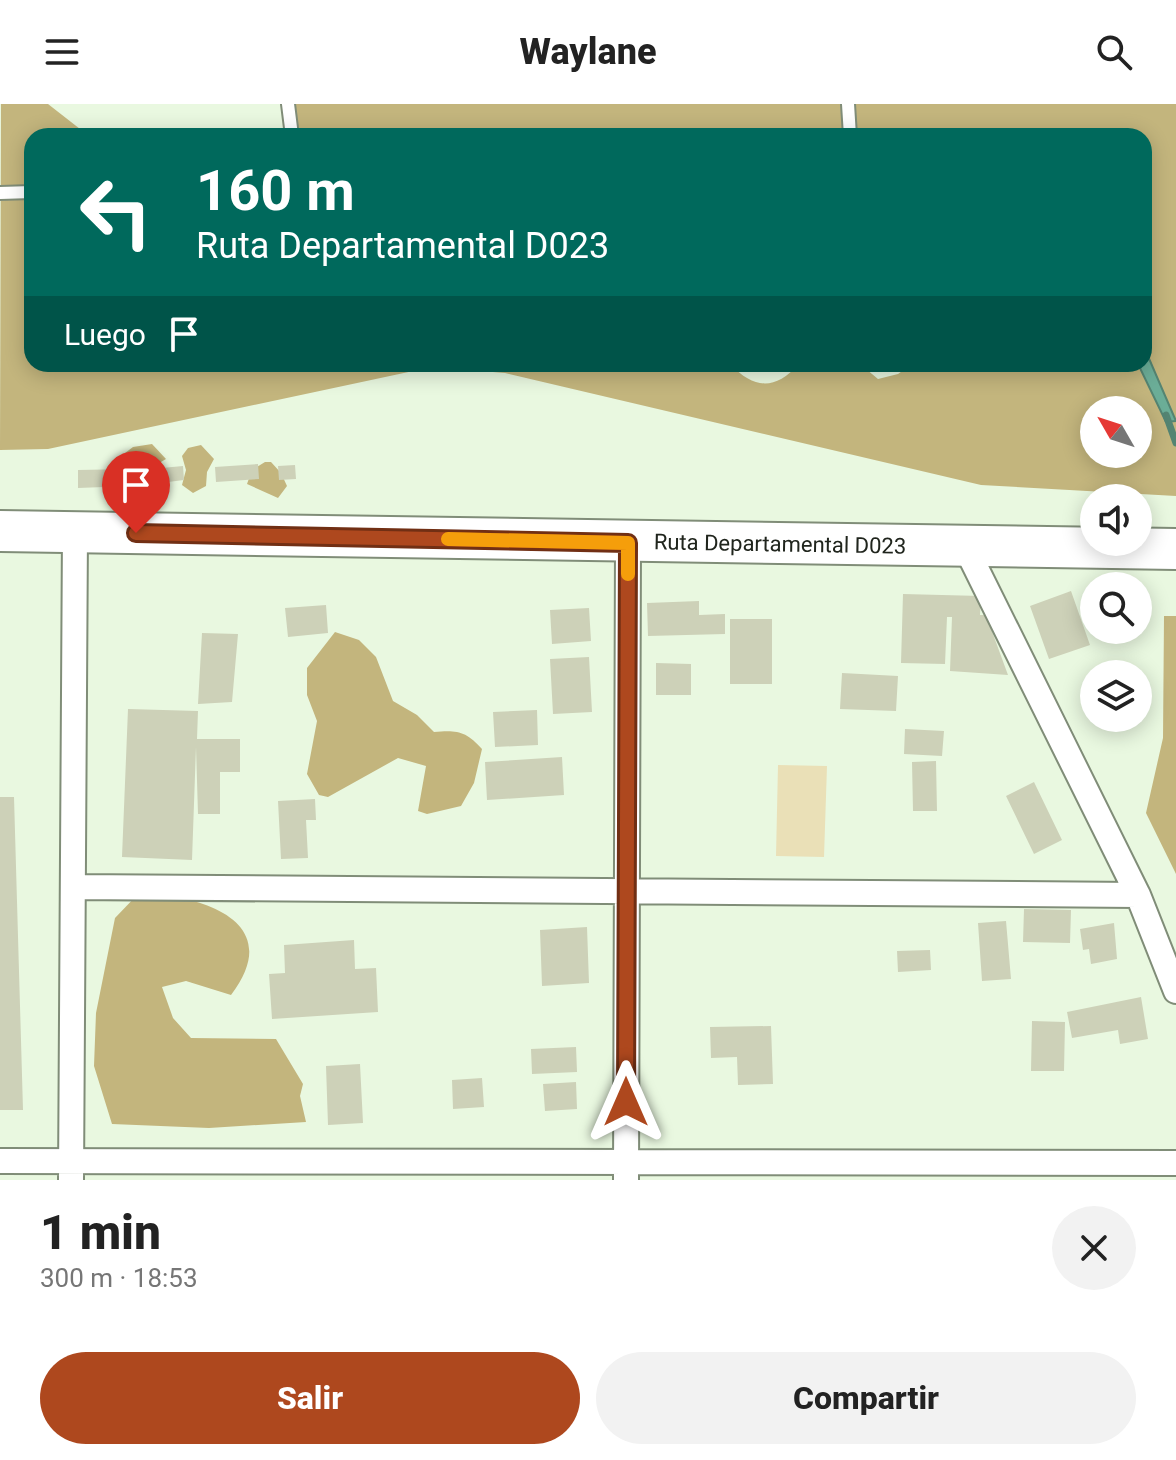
<!DOCTYPE html>
<html lang="es">
<head>
<meta charset="utf-8">
<style>
  body { margin:0; font-family:Roboto,sans-serif; background:#f2f2f2; color:#222; height:100vh; display:flex; flex-direction:column; font-size:30px; white-space:nowrap }
  * { box-sizing:border-box; margin:0 }
  p { font-size:26px; color:#767676 }
  .icon { flex:none; width:44px; height:44px; fill:none; stroke:currentColor; stroke-width:2; stroke-linecap:round; stroke-linejoin:round }
  .map { position:relative; height:1076px; overflow:hidden }
  .drawer { display:flex; flex-direction:column; background:#fff; flex:1 }
  .drawer>* { flex:none }
  .hud { position:absolute; left:24px; top:24px; width:1128px; height:244px; border-radius:24px; box-shadow:0 4px 20px #0003; background:#00695c; color:#fff; overflow:hidden }
  .needle { width:52px; rotate:309deg }
  .tools { position:absolute; left:1080px; top:292px; display:grid; gap:16px }
  .tools a { display:grid; place-items:center; width:72px; height:72px; border-radius:50%; background:#fff; box-shadow:0 4px 20px #0003; font-size:40px }
  .pin { position:absolute; display:grid; place-items:center; width:68px; height:68px; color:#fff; margin:-82px -34px; border-radius:50% 50% 50% 0; rotate:-45deg; box-shadow:0 0 8px #0007 }
  .pin .icon { rotate:45deg }
  .me { position:absolute; width:88px; margin:-44px; rotate:0deg; stroke-linejoin:round; filter:drop-shadow(0 0 6px #0008) }
  .turn { display:flex; align-items:center; gap:28px; height:168px; padding:0 40px; font-size:36px }
  .turn .icon { width:104px; height:104px; stroke-width:2.5 }
  .turn b { display:block; font-size:56px; line-height:68px }
  .then { display:flex; align-items:center; height:76px; padding:0 40px; background:#0003; gap:16px; font-size:30px }
  .round { display:grid; place-items:center; flex:none; width:84px; height:84px; border-radius:42px; background:#f2f2f2 }
  .headline { display:flex; align-items:center; justify-content:space-between; height:136px; padding:0 40px }
  h1 { font-size:48px; font-weight:800; line-height:60px }
  .button { display:flex; gap:16px; margin-top:auto; padding:16px 40px }
  .button a { flex:1; height:92px; border-radius:48px; background:#ae481e; color:#fff; font-size:32px; font-weight:800; line-height:92px; text-align:center }
  .button a+a { background:#f2f2f2; color:#222 }
  header { display:flex; justify-content:space-between; align-items:center; height:104px; padding:0 40px; background:#fff; font-size:36px; font-weight:800 }
  .map>svg:first-child { display:block }
</style>
</head>
<body>
<header><svg class="icon" aria-label="menu" viewBox="0 0 24 24"><path d="M4 6h16M4 12h16M4 18h16"/></svg>Waylane<svg class="icon" aria-label="search" viewBox="0 0 24 24"><circle cx="10" cy="10" r="6"/><path d="M15 15l6 6"/></svg></header>
<div class="map">
<svg width="1176" height="1076" viewBox="0 0 1176 1076">
  <rect width="100%" height="100%" fill="#e9f8e0"/>
  <path fill="#eae0b7" d="M778,661L827,662L824,753L776,752Z"/>
  <path fill="#c3b57d" fill-rule="evenodd" d="M1,0H48L89,32H32V260H730C755,286 775,286 799,260H860L878,275L898,270L912,260H1144V32H297L291,0H1176V392L981,381L505,269L432,263L48,345L0,346ZM1094,306H1138V350H1094Z
    M152,340L166,355L149,365V389L145,392L135,381V366L125,349L133,343Z
    M201,341L214,355L207,368L206,382L193,389L182,381L186,366L182,352L188,344Z
    M265,358H271L281,369L287,382L278,394L247,380L252,366Z
    M1164,512H1176V770L1146,709L1163,634Z
    M335,528L359,536L376,553L393,597L417,611L434,628C457,626 466,627 482,645L474,679L461,702L427,710L418,707L426,662L398,654L328,693L319,691L307,670L317,617L307,591V564Z
    M139,789C199,791 288,816 231,891L186,877L162,883L173,914L191,934L276,935L303,980L300,992L306,1018L209,1024L112,1020L94,962L96,909L115,814Z"/>
  <path fill="#6bad97" stroke="#548472" stroke-width="2" d="M1144,243L1176,317L1166,318L1138,260H1144Z"/>
  <g fill="none" stroke-linecap="round" stroke-linejoin="round">
    <path stroke="#548472" stroke-width="7" d="M1166,311L1176,339"/>
  </g>
  <path fill="#cdd1b8" d="M258,360L259,375L216,378L215,363Z
    M295,361L296,375L279,376L278,362Z
    M183,362L184,376L152,380L151,365Z
    M130,365V382L78,384V366Z
    M1071,487L1090,541L1049,555L1030,502Z
    M903,490L981,492L980,511H986L1008,571L950,567L952,513H947L945,560L901,559Z
    M699,497V511L725,510V530L648,532L647,499Z
    M326,501L328,529L288,533L285,504Z
    M589,504L591,537L552,540L550,506Z
    M730,515H772V580H730Z
    M202,529L238,530L232,598L198,600Z
    M589,553L592,608L553,610L550,555Z
    M656,559L691,560V591H656Z
    M842,569L898,572L896,607L840,605Z
    M128,605L198,607L197,635H240V668H220V710H198L196,643L192,756L122,753Z
    M537,606L538,641L495,643L493,608Z
    M905,625L944,627L942,652L904,650Z
    M562,653L564,691L487,696L485,658Z
    M936,657L937,707H913L912,658Z
    M1034,678L1062,736L1034,750L1006,692Z
    M0,693H14L23,1006H0Z
    M315,695L316,716H306L308,754L281,755L278,697Z
    M1024,805L1071,806L1070,839L1023,838Z
    M1006,817L1011,875L982,877L978,819Z
    M1114,819L1117,855L1091,860L1089,845L1083,846L1080,825Z
    M587,823L589,879L542,882L540,826Z
    M354,836L355,865L376,864L378,908L272,915L269,870L285,869L284,841Z
    M930,846L931,866L898,868L897,847Z
    M1141,893L1148,935L1120,940L1118,926L1072,934L1067,908Z
    M1032,917L1065,918L1064,967H1031Z
    M771,922L773,980L738,981L737,953L711,954L710,923Z
    M576,943L577,968L532,970L531,945Z
    M360,960L363,1019L328,1021L326,962Z
    M482,974L484,1003L453,1005L452,976Z
    M576,978L577,1005L545,1007L543,980Z"/>
  <g fill="none" stroke-linecap="round" stroke-linejoin="round">
    <g stroke="#808d78" stroke-width="16">
      <path id="service" d="M288,0L292,32
        M848,0L850,32
        M0,89L32,88"/>
    </g>
    <g stroke="#808d78" stroke-width="28">
      <path id="minor" d="M965,442L1138,791L1176,887
        M73,783L1138,791
        M0,1057L1176,1059
        M71,1076L75,427
        M626,1076L628,439"/>
    </g>
    <g stroke="#808d78" stroke-width="44">
      <path id="primary" d="M0,427L1176,445"/>
    </g>
    <use href="#service" stroke="#fff" stroke-width="12"/>
    <use href="#minor" stroke="#fff" stroke-width="24"/>
    <use href="#primary" stroke="#fff" stroke-width="40"/>
  </g>
  <g fill="none" stroke-linecap="round" stroke-linejoin="round">
    <g stroke="#712f14" stroke-width="20">
      <path id="route" d="M136,429L628,439L626,998"/>
    </g>
    <use href="#route" stroke="#ae481e" stroke-width="14"/>
    <path stroke="#f59e0b" stroke-width="14" d="M448,435L628,439V470"/>
  </g>
  <g text-anchor="middle" dominant-baseline="central" stroke-width="8" stroke-linejoin="round" paint-order="stroke">
    <g font-size="22" fill="#20251d" stroke="#fff">
      <text transform="translate(780 440) rotate(1)">Ruta Departamental D023</text>
    </g>
  </g>
</svg>
<div class="tools">
<a><svg class="needle" viewBox="-14 -14 28 28"><path d="M0-13l5 13h-10z" fill="#e53935"/><path d="M0 13l5-13h-10z" fill="#767676"/></svg></a>
<a><svg class="icon" aria-label="sound" viewBox="0 0 24 24"><path d="M4 9h4l5-4v14l-5-4H4zM17 9q2 3 0 6"/></svg></a>
<a><svg class="icon" aria-label="search" viewBox="0 0 24 24"><circle cx="10" cy="10" r="6"/><path d="M15 15l6 6"/></svg></a>
<a><svg class="icon" aria-label="layers" viewBox="0 0 24 24"><path d="M12 4l9 5-9 5-9-5zM3 14l9 5 9-5"/></svg></a>
</div>
<div class="pin" style="left:136px;top:429px;background:#d93025"><svg class="icon" aria-label="arrive" viewBox="0 0 24 24"><path d="M6 21V4h12l-3 4 3 4H6"/></svg></div>
<svg class="me" style="left:626px;top:998px" viewBox="-20 -20 40 40"><path d="M0-17L14 15 0 8-14 15z" fill="#ae481e" stroke="#fff" stroke-width="4"/></svg>
<div class="hud">
<div class="turn"><svg class="icon" aria-label="left" viewBox="0 0 24 24"><path d="M17 20v-9H6M10 6l-5 5 5 5"/></svg><div><b>160 m</b>Ruta Departamental D023</div></div>
<div class="then">Luego<svg class="icon" aria-label="arrive" viewBox="0 0 24 24"><path d="M6 21V4h12l-3 4 3 4H6"/></svg></div>
</div>
</div>
<section class="drawer">
<div class="headline"><div><h1>1 min</h1><p>300 m · 18:53</p></div><a class="round"><svg class="icon" aria-label="close" viewBox="0 0 24 24"><path d="M6 6l12 12M18 6L6 18"/></svg></a></div>
<div class="button"><a>Salir</a><a>Compartir</a></div>
</section>
</body>
</html>
